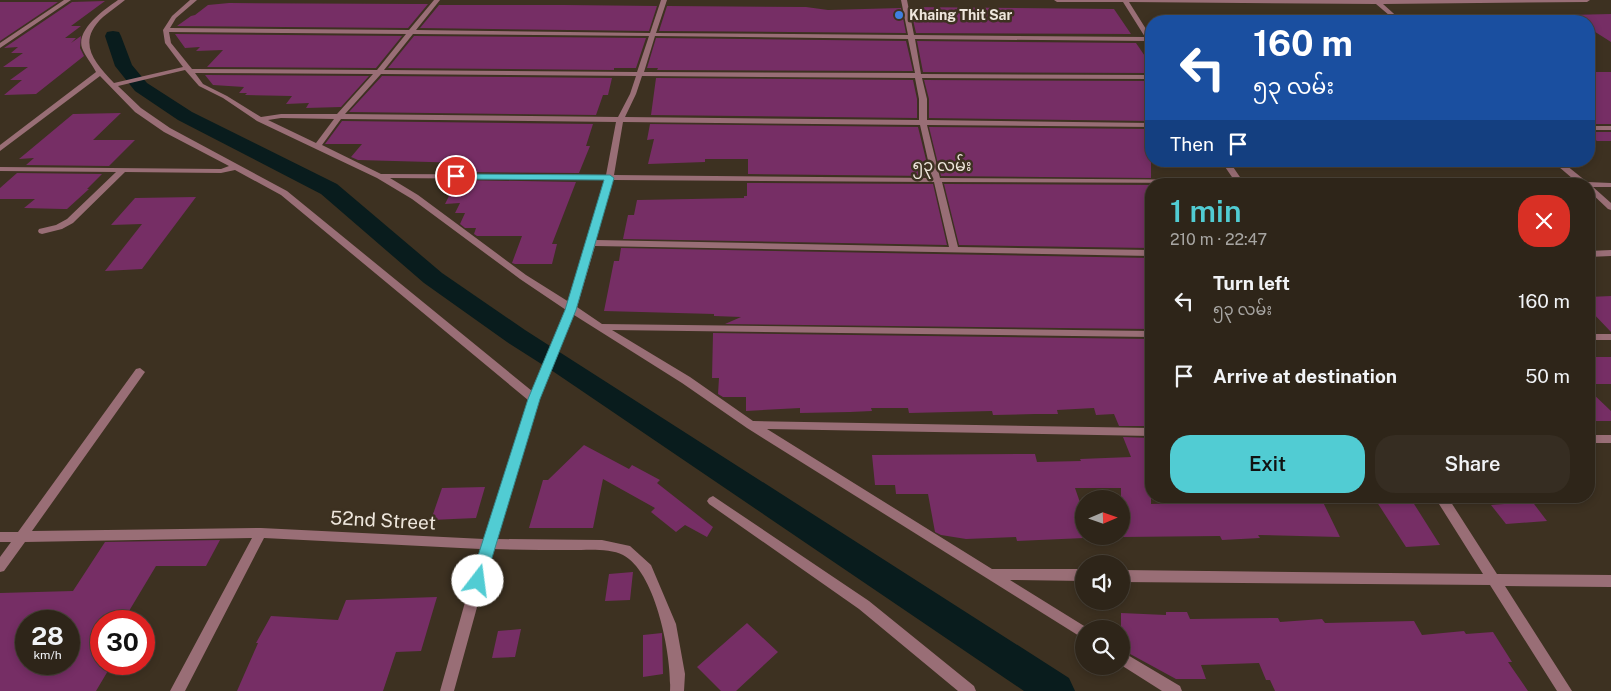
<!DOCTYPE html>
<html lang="en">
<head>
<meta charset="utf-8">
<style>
  body { margin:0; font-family:"Public Sans","Noto Sans Myanmar",sans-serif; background:#362d22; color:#f1f3f6; height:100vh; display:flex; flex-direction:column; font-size:19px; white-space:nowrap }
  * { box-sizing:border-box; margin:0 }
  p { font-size:16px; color:#a7a5a2 }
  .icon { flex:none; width:28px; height:28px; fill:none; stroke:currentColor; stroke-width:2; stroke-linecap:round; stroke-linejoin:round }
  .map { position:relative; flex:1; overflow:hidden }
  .details { position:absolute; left:1145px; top:178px; width:450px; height:325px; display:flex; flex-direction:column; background:#2e2519; border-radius:20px; box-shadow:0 2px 8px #0003,0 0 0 1px #494238 }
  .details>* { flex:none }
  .hud { position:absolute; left:1145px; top:15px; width:450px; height:152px; border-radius:20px; box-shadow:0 2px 8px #0003,0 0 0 1px #494238; background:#1a4fa0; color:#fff; overflow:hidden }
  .needle { width:32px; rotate:88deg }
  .buttons { position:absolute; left:1075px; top:490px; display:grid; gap:10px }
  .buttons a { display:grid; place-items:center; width:55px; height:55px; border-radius:50%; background:#2e2519; box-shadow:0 2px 8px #0003,0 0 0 1px #494238; font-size:25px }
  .speed { position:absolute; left:15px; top:610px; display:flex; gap:10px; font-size:25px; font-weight:700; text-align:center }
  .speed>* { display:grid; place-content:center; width:65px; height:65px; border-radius:50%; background:#2e2519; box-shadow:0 2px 8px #0003,0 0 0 1px #494238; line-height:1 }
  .speed small { font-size:12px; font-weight:400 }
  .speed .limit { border:8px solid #d22; background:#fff; color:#111 }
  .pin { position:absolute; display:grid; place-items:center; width:42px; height:42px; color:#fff; margin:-21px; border:2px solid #fff; border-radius:50%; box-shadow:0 1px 5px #0007 }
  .me { position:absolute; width:55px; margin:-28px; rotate:15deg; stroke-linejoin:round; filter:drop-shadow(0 0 4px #0008) }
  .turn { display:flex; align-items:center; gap:18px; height:105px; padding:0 25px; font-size:22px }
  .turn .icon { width:65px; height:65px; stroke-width:2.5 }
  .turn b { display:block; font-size:35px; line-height:42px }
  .then { display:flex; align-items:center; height:48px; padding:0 25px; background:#0003; gap:10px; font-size:19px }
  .round { display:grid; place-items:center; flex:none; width:52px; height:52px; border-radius:20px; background:#362d22 }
  .overview { display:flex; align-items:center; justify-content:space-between; height:85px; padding:0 25px }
  h1 { font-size:30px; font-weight:600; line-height:38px; color:#51ccd3 }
  .primary-button { display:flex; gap:10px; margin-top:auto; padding:10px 25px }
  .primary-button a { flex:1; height:58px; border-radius:20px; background:#51ccd3; color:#111; font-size:20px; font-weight:600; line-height:58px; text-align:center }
  .primary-button a+a { background:#362d22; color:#f1f3f6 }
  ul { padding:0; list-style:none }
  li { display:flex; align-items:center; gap:15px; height:75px; padding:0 25px }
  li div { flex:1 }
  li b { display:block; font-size:19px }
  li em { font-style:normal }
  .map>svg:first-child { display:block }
</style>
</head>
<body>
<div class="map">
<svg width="1611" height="691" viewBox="0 0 1611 691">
  <rect width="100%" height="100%" fill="#3d3121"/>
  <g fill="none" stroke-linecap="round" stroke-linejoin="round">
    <path fill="#091c1d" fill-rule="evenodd" d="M113,31L119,32L121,36L132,65L147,83L192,112L337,184L442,273L525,330L1069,678L1075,691H1024L554,372L507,342L424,283L321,194L178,120L135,91L115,66L105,36L107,32Z"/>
  </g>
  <path fill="#762e65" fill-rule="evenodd" d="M105,1L71,26H81L65,38H76L71,43L81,36L80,48L84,56L36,94L4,95L22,80H10L28,67H3L23,53H11L18,47L4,48L72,2Z
    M0,2H58L0,41Z
    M229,3L416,4H428L408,28L177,26L191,16L195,15L208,5Z
    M439,5H565L657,6L649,31L420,28Z
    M667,6L806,7L828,10L901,8L906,33L659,31Z
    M910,7L1114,9L1131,34L916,33Z
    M1611,14V42L1589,28V21H1577L1568,15Z
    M175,34L402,36L376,68L207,67L223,50L196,51L200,47L185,48Z
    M414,36L646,38L636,68H614V70L388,68Z
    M656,38L906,41L913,71L657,70L658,68H647Z
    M917,41L1136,43L1151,65V73L923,72Z
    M1589,72H1611V124H1589Z
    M205,75L369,76L341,107L306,108L309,103L286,104L292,96L245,95L247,93H239L244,87L213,85Z
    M382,76L612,78L608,95H603L596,115L349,112Z
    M656,78L913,80L917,99V118L651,115Z
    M924,80L1151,81V121L929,118V99Z
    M121,113L93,140H135L109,166L26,165L34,158L19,159L73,114Z
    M342,121L593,124L586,146H590L579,173L461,172L466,163L358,160L351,157L362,144H325Z
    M650,124L918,127L930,176L748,174V159H705V162L648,164L654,139L647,140Z
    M929,127L1151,129V178L941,176Z
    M1589,132H1611V141H1597L1589,135Z
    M17,173L102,174L87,189H89L67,209H63L24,208L35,199H0V188Z
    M457,180L576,182L552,244H557L552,264H515L512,263L522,236H477L474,234L476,228H465L460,224L465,213H455L460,203L445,204Z
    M747,183L933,184L947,245L623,239L628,215H634L637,200L744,198V196H747Z
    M944,184L1151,185V248L959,245Z
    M196,197L142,269L105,271L142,224L111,225L135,198Z
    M621,248L1151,258V329L725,324L741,317L714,316V314L604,311L614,261H619Z
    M1611,296V332L1589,309V297Z
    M713,333L1151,339V426H1119L1114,414L1096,415L1094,408L1057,410L1058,414H1035L993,415L992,411L909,413L908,408H871L872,411L850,412L800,413V408L746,411V397H723L718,394L719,378H712Z
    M1589,357H1611V384H1589Z
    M1589,390L1611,411V421H1589Z
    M1123,437L1151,438V504L1259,501L1294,502L1291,496H1320L1340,537L1258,535L1260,538L1222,540L1220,536L1121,537V488H1075L1084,514V538L1017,541L1016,537L966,539L941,535L935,532L928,494H896L895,485H875L872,455L1035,454L1037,462L1081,461L1080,459L1131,457Z
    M584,445L629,469L632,465L660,480L657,483L713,527L707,537L685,525L676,532L651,512L655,508L603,479L593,528H529L543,480H548Z
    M485,487L476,518L431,520L442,488Z
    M1373,496H1409L1440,545L1406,547Z
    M1498,496H1528L1547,521L1506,524L1491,505L1504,504Z
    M220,540L206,566H156L123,621H101V664H112L96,691H0V593L73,591L105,542ZM26,621H69V664H58L55,667H26Z
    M633,572L630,600L605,601L609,574Z
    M437,597L421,651L396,652L383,691H237L258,643H256L271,616L338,620L346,600Z
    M1166,612H1187L1190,619L1278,618L1280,622L1322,619L1325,623L1414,621L1422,635L1464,631L1466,634L1493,632L1512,662H1508L1528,691H1275L1270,680H1266L1259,663L1201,665L1206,679H1176L1121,649V613L1166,615Z
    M747,623L778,652L736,691H721L697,667Z
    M521,629L515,657L492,658L498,631Z
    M662,633L663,674L643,677V635Z"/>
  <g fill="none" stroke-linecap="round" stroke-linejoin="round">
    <path fill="#996e76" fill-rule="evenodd" d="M64,0H71L0,48V43Z
      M118,0H125C118,6 110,11 103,17C76,42 94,62 114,83L183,67L165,43L163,30L172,16L190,0H197L176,18L170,28L409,30L434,0H440L416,30L650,33L661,0H667L656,33L908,35L901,0H907L914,35L1145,37L1123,2H1057L1054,0H1590L1587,2L1383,4L1402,21H1396L1376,4L1129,2L1151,37V44L1147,41L915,39L921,74L1151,75V79L922,78L927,99V120L1151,123V127L927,125L940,178L1234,180L1221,161H1229L1242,180L1503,182L1507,184L942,182L958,247L1151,250V256L595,246L577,307L602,324L1151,331V337L612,330L690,377L753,421L1151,428V436L767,429L992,569H1084V581L1010,580L1089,629H1084V639L747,428L682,383L574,315L539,399L496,539L602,540L630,546L651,565L676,624L685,674L684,691H670C672,657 656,572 623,555C610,548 587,550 573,550C546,550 520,550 493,549L454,691H440L480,549L264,538L185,691H170L252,538L25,542L4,571L0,572V557L11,542H0V532H18L136,369L140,368L145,372L32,531L261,528L484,539L528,400L281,195L235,170L221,173L125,172L73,223L62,229L42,234L39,233L38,231L39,229L56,225L67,219L116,172L0,171V167L221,169L229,166L164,132L135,112L100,76L0,151V145L96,72C92,64 85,56 82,48C76,29 105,9 118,0ZM169,32L406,34L377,70L192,69L171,43ZM413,34L649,36L637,72L384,70ZM655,36L908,39L915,73L644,72ZM185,70L199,86L223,98L257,121L377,178L412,199L520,279L566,310L532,391L287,191L170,128L141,108L118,86ZM195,73L373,74L337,114H281L261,117L227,96L203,84ZM381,74L636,76L630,94L618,117L345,114ZM642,76L915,78L919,99V120L625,117L636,94ZM281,118L334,119L316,143L268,120ZM341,119L616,122L606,175L381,174L322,145ZM623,122L920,125L932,178L614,175ZM390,178L605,180L569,302L526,275L418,195ZM613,180L934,182L949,247L596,240Z
      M1589,126H1611V130H1589Z
      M1552,161H1561L1587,182L1611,183V187H1593L1611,203V210L1608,209L1589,191V184H1579Z
      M1611,250V256L1589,257V251Z
      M1589,334H1611V340H1589Z
      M1589,435H1611V443H1589Z
      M713,496L869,601L974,686L976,691H958L859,609L709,504L707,501L709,498Z
      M1434,496H1447L1497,574L1611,575V587L1505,586L1572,691H1557L1490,585L1121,582V570L1483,574Z
      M1121,651L1180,686L1182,691H1162L1121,665Z"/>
  </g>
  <path fill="#51ccd3" stroke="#358589" d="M453,174L610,175L614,178L576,310L540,399L485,581L483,586L478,588L472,586L470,581L528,399L565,310L604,180L456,179L452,176Z"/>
  <circle fill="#3f7fe0" stroke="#3d3121" stroke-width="2" cx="899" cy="15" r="5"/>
  <g text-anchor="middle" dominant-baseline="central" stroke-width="5" stroke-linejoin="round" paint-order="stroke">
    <g font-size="14" font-weight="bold" fill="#eee6dc" stroke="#3d3121" text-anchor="start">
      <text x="909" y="15">Khaing Thit Sar</text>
    </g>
    <g font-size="16" fill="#eee6dc" stroke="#3d3121">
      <text x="942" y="165">၅၃ လမ်း</text>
    </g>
    <g font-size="19" fill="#eee6dc" stroke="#3d3121">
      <text transform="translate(383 520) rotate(3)">52nd Street</text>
    </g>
  </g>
</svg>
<div class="buttons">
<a><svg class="needle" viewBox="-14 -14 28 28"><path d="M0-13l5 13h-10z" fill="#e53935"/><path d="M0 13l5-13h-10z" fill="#a7a5a2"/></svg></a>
<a><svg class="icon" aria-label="sound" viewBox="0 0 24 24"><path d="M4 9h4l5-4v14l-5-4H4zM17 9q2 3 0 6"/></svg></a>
<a><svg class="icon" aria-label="search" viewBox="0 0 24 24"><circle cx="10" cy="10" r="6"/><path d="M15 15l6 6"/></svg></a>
</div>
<div class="speed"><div>28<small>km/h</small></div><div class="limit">30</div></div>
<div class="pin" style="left:456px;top:176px;background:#d93025"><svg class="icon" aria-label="arrive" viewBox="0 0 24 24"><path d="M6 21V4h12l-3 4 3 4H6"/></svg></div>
<svg class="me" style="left:478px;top:581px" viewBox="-20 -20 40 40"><circle r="19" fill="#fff"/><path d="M0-13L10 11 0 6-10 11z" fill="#51ccd3"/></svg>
<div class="hud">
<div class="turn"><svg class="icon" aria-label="left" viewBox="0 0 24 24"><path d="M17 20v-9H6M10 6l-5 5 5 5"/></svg><div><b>160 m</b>၅၃ လမ်း</div></div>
<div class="then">Then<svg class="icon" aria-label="arrive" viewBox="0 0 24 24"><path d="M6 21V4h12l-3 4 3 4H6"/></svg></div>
</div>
<section class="details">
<div class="overview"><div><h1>1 min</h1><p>210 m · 22:47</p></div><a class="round" style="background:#d93025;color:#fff"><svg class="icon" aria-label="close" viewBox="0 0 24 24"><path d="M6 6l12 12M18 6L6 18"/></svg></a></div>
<ul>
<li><svg class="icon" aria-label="left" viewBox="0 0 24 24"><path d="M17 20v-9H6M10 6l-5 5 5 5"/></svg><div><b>Turn left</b><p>၅၃ လမ်း</p></div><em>160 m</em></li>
<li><svg class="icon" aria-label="arrive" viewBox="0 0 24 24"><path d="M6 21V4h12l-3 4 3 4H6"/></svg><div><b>Arrive at destination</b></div><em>50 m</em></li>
</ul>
<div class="primary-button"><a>Exit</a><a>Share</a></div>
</section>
</div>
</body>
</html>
